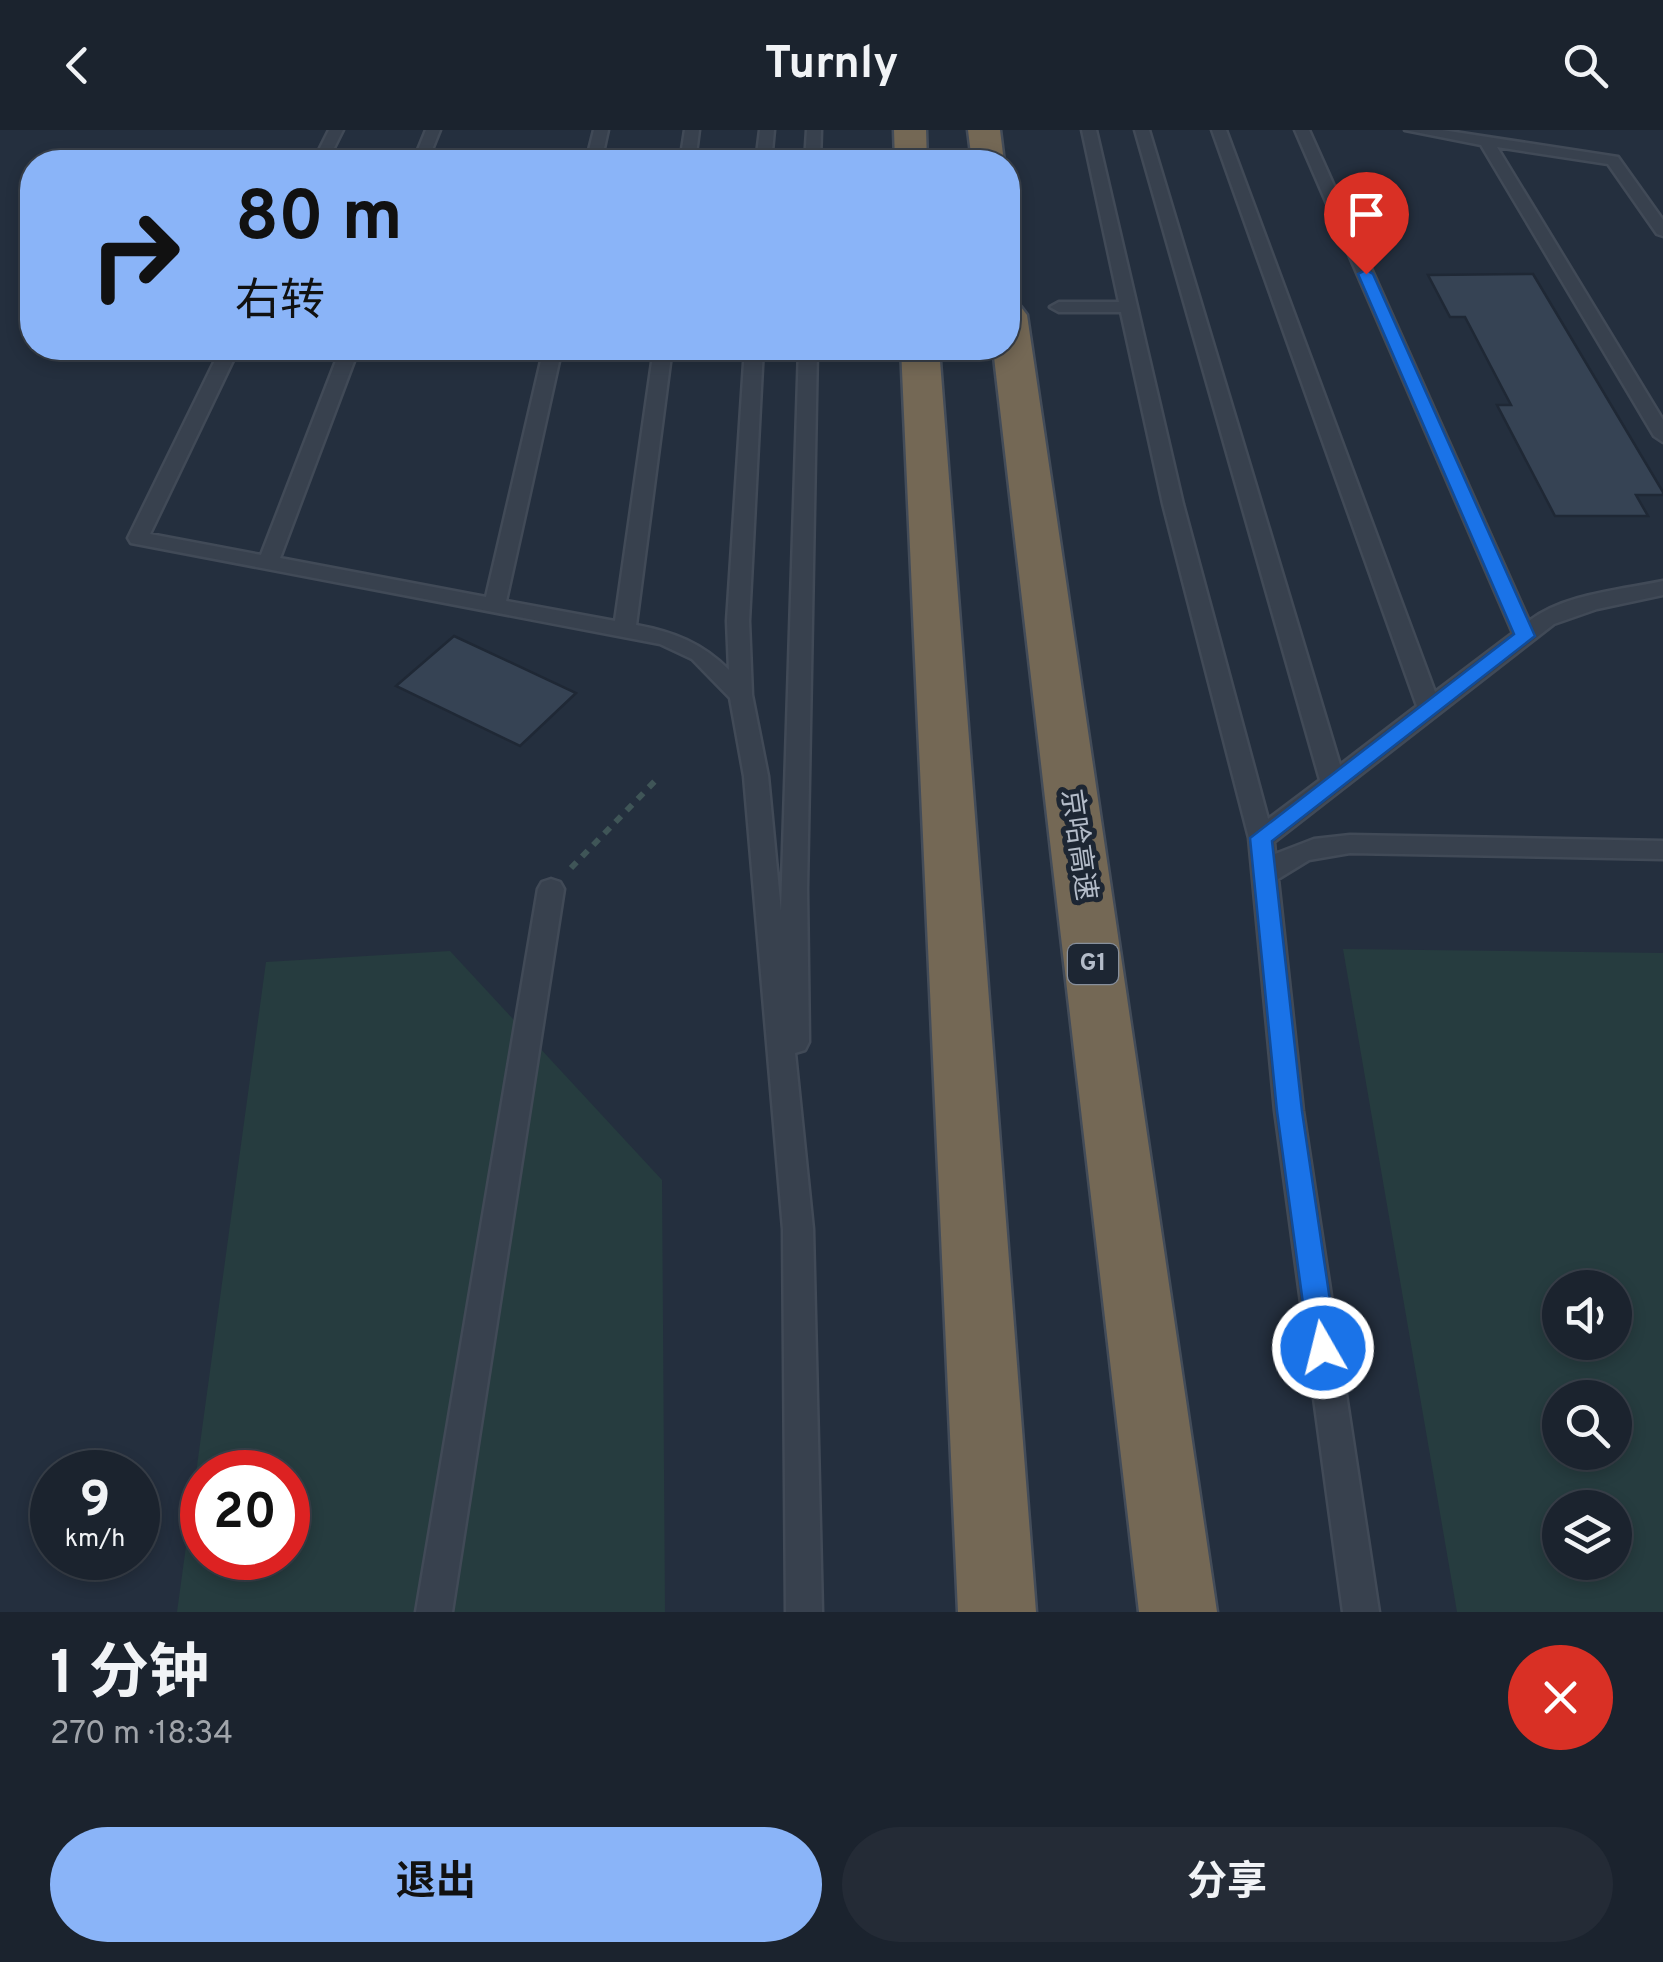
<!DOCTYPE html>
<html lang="zh">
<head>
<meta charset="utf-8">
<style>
  body { margin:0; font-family:Overpass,"Noto Sans SC",sans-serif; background:#242b36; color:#f1f3f6; height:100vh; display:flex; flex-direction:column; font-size:38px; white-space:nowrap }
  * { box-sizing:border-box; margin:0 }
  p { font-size:32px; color:#a0a4aa }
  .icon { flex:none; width:55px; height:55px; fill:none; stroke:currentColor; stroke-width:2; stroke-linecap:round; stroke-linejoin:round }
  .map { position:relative; height:1482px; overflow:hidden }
  .details { display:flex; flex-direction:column; background:#1b232e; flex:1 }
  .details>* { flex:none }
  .top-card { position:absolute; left:20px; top:20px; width:1000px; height:210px; border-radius:40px; box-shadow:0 5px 15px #0003,0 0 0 2px #39404a; background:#8ab4f8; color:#111; overflow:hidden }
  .fabs { position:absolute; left:1542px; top:1140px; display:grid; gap:20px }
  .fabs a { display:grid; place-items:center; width:90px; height:90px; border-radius:50%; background:#1b232e; box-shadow:0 5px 15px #0003,0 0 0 2px #39404a; font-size:50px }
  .speed { position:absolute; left:30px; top:1320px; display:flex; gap:20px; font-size:50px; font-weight:700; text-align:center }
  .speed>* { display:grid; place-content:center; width:130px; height:130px; border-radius:50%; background:#1b232e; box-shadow:0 5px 15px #0003,0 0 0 2px #39404a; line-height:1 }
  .speed small { font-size:25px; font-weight:400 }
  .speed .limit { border:15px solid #d22; background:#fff; color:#111 }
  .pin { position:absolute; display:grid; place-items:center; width:85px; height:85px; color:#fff; margin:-102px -42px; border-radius:50% 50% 50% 0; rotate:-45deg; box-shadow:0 0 10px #0007 }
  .pin .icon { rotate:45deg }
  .me { position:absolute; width:110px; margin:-55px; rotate:352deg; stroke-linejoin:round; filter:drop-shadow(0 0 8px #0008) }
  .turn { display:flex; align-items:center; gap:35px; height:210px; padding:0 50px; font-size:45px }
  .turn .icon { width:130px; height:130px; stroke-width:2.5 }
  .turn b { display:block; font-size:70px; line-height:85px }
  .round { display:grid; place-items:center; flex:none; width:105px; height:105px; border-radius:52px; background:#242b36 }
  .summary { display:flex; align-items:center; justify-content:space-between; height:170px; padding:0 50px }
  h1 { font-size:60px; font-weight:700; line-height:75px }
  .button { display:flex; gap:20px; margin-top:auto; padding:20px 50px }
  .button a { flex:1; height:115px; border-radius:60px; background:#8ab4f8; color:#111; font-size:40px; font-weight:700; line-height:115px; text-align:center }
  .button a+a { background:#242b36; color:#f1f3f6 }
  header { display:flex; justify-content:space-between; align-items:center; height:130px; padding:0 50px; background:#1b232e; font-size:45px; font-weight:700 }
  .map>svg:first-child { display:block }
</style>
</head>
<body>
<header><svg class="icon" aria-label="back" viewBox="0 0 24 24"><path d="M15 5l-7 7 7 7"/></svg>Turnly<svg class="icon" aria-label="search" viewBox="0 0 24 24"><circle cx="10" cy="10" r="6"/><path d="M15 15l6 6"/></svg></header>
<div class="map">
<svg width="1663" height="1482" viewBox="0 0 1663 1482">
  <rect width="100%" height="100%" fill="#242f3e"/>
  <path fill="#263c3f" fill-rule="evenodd" d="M1343,819L1663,823V1482H1457ZM1560,1158H1615V1212H1560ZM1560,1268H1615V1322H1560ZM1560,1378H1615V1432H1560Z
    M450,821L662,1050L665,1482H177L266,832ZM202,1342H288V1428H202Z"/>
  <path fill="#364354" stroke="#1f2835" stroke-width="2.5" d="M1533,144L1663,362V365H1636L1648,386H1555L1497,275H1511L1465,187H1450L1428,145Z
    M454,506L576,563L520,616L396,556Z"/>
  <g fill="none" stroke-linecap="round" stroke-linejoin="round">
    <g stroke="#414a57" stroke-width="5">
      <path id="service" d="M329,0H343L327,32H313Z
        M426,0H440L427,32H413Z
        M594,0H608L601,32H586Z
        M685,0H699L695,32H680Z
        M760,0H774L771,32H756Z
        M807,0H821L820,32H805Z
        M1082,0H1096L1183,374L1268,689L1320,650L1135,0H1149L1340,635L1417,576L1212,0H1226L1435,562L1513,503L1295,0H1309L1529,491C1564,464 1621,460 1663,451V465L1597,479L1554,494L1274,712L1275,724L1314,709L1350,705L1663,711V729L1350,723L1309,730L1278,749L1303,981L1379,1482H1343L1275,981L1249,708L1163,374L1121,182H1059L1050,177L1059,172H1119Z
        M1405,0H1442L1618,27L1663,90V106L1657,104L1608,34L1497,17L1663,290V312L1654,306L1481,15Z
        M221,218H239L150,404L261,425L341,218H359L280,428L486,467L544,218H562L506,471L615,491L654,218H672L636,495C674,502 702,513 729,540L727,491L745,218H763L749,491L752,565L768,646L781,782L799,218H817L807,759L809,912L805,920L795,923L813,1099L822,1482H786L783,1099L744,646L730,568L692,529L660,514L131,413L128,408Z
        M551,749L560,752L564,759L452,1482H416L538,759L542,752Z"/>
    </g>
    <g stroke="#434c59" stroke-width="5">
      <path id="motorway" d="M894,0H926L927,32H895Z
        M968,0H1000L1004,32H972Z
        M1008,174L1021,177L1027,185L1217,1482H1139L993,218H1008Z
        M901,218H939L1036,1482H958Z"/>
    </g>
    <path stroke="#3f5557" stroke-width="6" stroke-dasharray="8 8" stroke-linecap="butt" d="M571,738L657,649"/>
    <use href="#service" fill="#38414e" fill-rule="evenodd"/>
    <use href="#motorway" fill="#746855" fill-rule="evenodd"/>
  </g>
  <path fill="#1a73e8" stroke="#114b97" stroke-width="2.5" d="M1366,140L1373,144L1535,506L1272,711L1302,981L1337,1218L1333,1228L1323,1232L1313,1228L1309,1218L1277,981L1250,708L1514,504L1358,144Z"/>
  <g text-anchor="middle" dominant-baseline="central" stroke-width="10" stroke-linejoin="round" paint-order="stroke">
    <rect fill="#1d2633" stroke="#878f9c" stroke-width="2.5" x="1068" y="814" width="50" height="40" rx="8"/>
    <g font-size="25" font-weight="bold" fill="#b4bcc9">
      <text x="1093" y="834">G1</text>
    </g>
    <g font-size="28" fill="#b4bcc9" stroke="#1d2633">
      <text transform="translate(1077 715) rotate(82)">京哈高速</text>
    </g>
  </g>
</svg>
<div class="fabs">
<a><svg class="icon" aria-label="sound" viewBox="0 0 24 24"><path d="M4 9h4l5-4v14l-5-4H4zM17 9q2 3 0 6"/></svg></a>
<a><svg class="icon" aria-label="search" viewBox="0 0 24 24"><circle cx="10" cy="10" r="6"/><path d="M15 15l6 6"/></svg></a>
<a><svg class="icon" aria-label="layers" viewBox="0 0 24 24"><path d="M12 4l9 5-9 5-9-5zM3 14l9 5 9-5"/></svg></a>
</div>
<div class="speed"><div>9<small>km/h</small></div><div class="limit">20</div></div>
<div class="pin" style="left:1366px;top:144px;background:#d93025"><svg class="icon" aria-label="arrive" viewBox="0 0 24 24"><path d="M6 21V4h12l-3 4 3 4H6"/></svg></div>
<svg class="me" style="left:1323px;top:1218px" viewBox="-20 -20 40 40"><circle r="17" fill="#1a73e8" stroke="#fff" stroke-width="3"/><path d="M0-11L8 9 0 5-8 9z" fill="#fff"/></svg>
<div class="top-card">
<div class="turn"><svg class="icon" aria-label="right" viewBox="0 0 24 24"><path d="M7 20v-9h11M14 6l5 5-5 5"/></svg><div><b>80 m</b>右转</div></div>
</div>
</div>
<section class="details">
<div class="summary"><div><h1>1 分钟</h1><p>270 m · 18:34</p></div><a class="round" style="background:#d93025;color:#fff"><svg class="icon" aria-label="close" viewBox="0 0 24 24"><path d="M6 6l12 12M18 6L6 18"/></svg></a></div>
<div class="button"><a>退出</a><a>分享</a></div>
</section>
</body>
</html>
